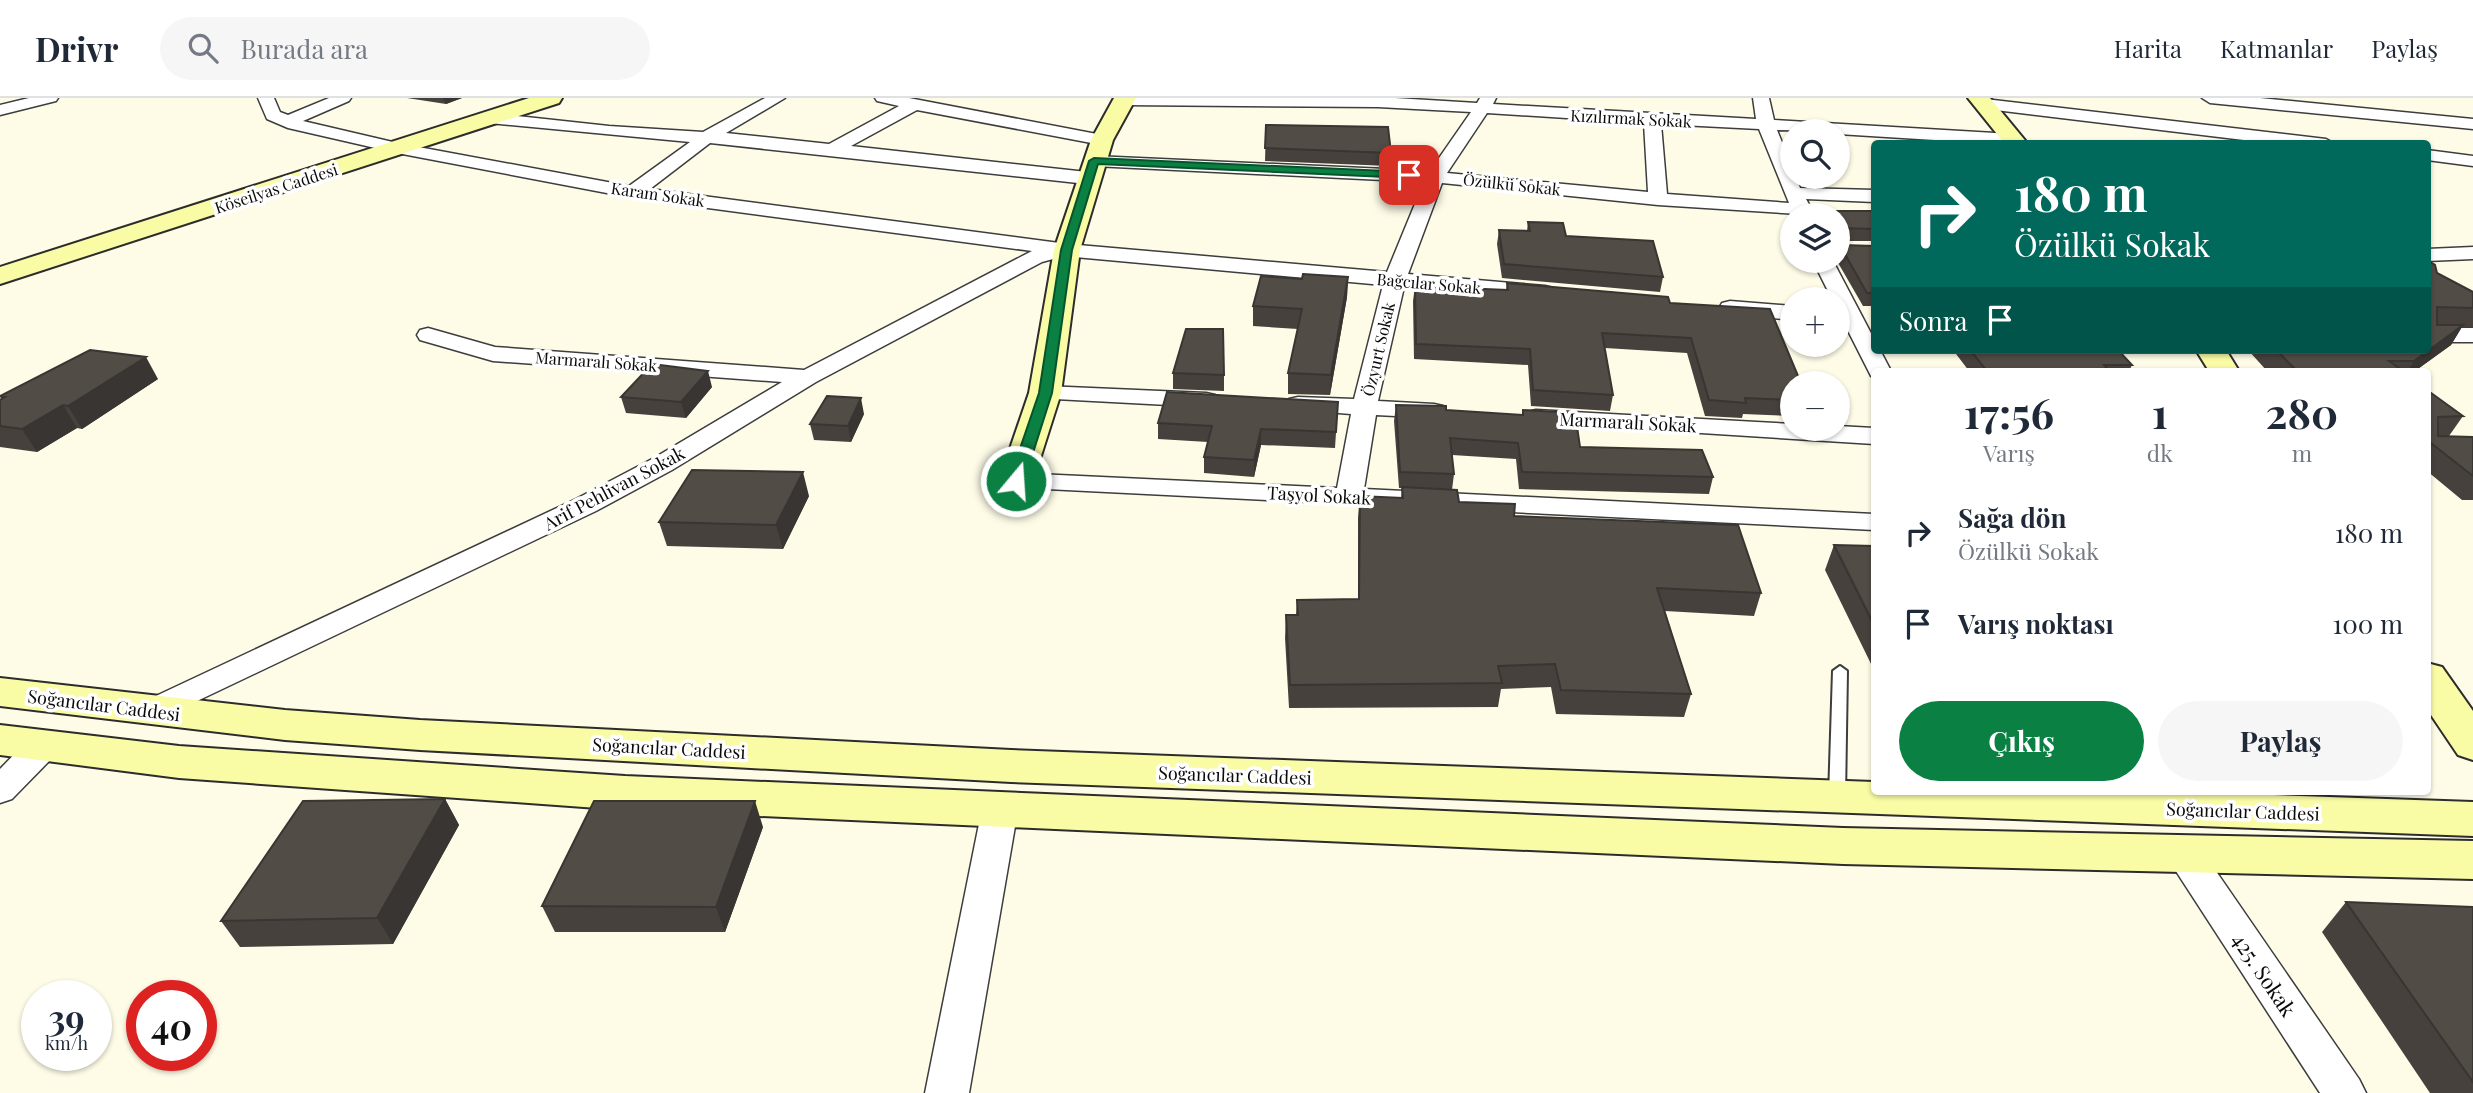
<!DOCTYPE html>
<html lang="tr">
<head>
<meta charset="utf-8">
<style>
  body { margin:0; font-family:"Playfair Display",serif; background:#f6f6f7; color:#1f2937; height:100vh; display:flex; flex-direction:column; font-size:26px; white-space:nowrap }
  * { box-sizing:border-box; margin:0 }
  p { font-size:23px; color:#747a83 }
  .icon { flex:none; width:38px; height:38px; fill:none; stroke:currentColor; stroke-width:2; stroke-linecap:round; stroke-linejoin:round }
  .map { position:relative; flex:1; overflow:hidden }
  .side { position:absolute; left:1871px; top:270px; width:560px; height:427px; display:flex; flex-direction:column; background:#fff; border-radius:7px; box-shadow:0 2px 5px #0004 }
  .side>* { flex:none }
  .top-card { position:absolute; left:1871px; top:42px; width:560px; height:214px; border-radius:7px; box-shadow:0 2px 5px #0004; background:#00695c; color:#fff; overflow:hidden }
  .fabs { position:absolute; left:1780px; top:21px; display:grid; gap:14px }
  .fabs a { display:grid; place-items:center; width:70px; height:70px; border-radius:50%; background:#fff; box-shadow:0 2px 5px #0004; font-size:35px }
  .speed { position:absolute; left:21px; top:882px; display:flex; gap:14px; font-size:35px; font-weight:700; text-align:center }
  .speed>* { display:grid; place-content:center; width:91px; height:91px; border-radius:50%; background:#fff; box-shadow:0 2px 5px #0004; line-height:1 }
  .speed small { font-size:18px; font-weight:400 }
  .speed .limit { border:10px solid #d22; background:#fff; color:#111 }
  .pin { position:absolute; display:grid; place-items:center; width:60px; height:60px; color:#fff; margin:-30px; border-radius:14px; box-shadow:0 4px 10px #0006 }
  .me { position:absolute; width:77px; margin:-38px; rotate:18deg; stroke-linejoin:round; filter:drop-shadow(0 0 5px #0008) }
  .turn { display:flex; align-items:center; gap:24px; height:147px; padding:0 28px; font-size:32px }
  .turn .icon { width:91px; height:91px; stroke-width:2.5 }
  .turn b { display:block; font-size:49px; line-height:60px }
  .then { display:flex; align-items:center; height:66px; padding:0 28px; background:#0003; gap:14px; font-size:26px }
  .eta { display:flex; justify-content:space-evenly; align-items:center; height:119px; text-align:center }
  .eta b { font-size:42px; font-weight:700; line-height:49px }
  .button { display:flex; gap:14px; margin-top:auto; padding:14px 28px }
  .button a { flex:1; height:80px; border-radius:42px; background:#0b8043; color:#fff; font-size:28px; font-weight:700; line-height:80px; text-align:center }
  .button a+a { background:#f6f6f7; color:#1f2937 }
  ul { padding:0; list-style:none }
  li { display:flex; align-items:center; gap:21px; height:91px; padding:0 28px }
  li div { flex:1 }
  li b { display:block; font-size:26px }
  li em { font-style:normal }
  header { display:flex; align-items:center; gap:42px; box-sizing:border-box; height:98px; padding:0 35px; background:#fff; border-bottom:2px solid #e0e1e3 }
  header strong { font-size:33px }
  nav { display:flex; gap:38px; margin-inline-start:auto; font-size:24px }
  .search { width:490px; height:63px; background:#f6f6f7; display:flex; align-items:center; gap:18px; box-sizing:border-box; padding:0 24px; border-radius:38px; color:#747a83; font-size:26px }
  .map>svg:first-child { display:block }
</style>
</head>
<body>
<header>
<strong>Drivr</strong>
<div class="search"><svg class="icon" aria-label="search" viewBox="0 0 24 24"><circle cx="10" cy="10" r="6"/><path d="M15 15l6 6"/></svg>Burada ara</div>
<nav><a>Harita</a><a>Katmanlar</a><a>Paylaş</a></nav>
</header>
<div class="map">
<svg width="2473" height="995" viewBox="0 0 2473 995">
  <rect width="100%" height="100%" fill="#fefce7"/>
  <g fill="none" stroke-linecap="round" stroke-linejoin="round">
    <g stroke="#3d3d3d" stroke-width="4">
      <path id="lane" d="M1840,568L1847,573L1845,699L1843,703L1837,705L1831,703L1829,699L1833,573Z"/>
    </g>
    <g stroke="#3d3d3d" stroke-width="3">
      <path id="street" d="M29,0H58L56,3L0,17V7Z
        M258,0H274L280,14L288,17L329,0H351L349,3L303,23L397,45L629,88L690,44L489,25L480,20L489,15L609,28L703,34L765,0H785L726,35L829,46L899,8L877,3L875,0H909L1102,37L1111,42L1102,47L917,12L851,48L1087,74L1096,80L1087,86L710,45L650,91L1067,146L1387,174L1424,84L1094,68L1085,63L1094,58L1430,73L1471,14L1378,9L1124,7L1118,6L1117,0H1395L1477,5L1480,0H1496L1493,6L1756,21L1753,0H1769L1774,22L2012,36L2021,41L2015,46H1999L1838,36V33L1777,32L1792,69V79H1796L1800,90L1874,92V104L1806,101L1815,117L1658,107L1442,85L1408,176L1545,188L1553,190L1556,195L1553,200L1545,202L1404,189L1378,303L1434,306L1443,308L1446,313L1443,318L1434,320L1376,317L1364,391L1874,416V432L1007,389L1003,383L1007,377L1016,375L1337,390L1351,316L1289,311L1286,306L1289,301L1298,299L1354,301L1383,187L1064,158L1042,164L816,284L672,372L596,413L153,624L141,621L137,613L141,605L576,401L654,360L782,284L493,263L420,242L417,237L420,232L428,230L495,249L804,272L1032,153L633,100L397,55L288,30L267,21ZM1487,15L1644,25L1648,94L1447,75ZM1661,26L1759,31L1789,105L1667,96Z
        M2202,0H2260L2473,21V31L2210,5Z
        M1985,1L2326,41L2335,46H2277L1979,10L1977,6L1979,2Z
        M2427,52L2473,58V68L2427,62Z
        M2473,149V161L2427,163V151Z
        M1813,163H1833L1874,241V252H1880L1891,273H1874V279L1871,278L1838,213V201H1832Z
        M1730,203L1792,208V222L1722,215L1719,210L1722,205Z
        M2427,230H2473V244H2427Z
        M1045,288L1206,295L1215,297L1218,302L1215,307L1206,309L1036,300L1033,295L1036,290Z
        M1536,312L1792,326V331H1838V328L1874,330V346L1527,324L1524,319L1527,314Z
        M43,636L55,639L60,648L55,657L12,701L0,705V671L31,639Z
        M1000,698L1013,702L1018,711L969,995H925L982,711L987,702Z
        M2185,743L2198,747L2359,981L2366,995H2320L2172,767L2167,757L2172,747Z"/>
    </g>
    <g stroke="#2c2c2c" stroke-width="4">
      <path id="secondary" d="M529,0H562L559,5L0,186V169Z
        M1114,0H1136L1113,42L1080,152L1061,295L1033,383L1028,390L1016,393L1004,390L999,383L1029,295L1054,152L1091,42Z
        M1968,0H1990L2028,46H2005Z
        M2196,252H2226L2239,273H2209Z
        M2427,565L2442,569L2473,613V662L2458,657L2427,611Z
        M0,580L285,612L420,622L1011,652L1874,684V693H2157L2473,704V738L1011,684L420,652L285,642L0,608Z
        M0,627L179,648L625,678L1843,730L2473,743V781L1843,766L625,712L179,680L0,657Z"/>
    </g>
    <use href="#lane" fill="#fff" fill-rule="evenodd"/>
    <use href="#street" fill="#fff" fill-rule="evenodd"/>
    <use href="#secondary" fill="#f9fba5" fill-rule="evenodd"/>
  </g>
  <path fill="#47413d" d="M407,0H462L446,6Z
    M1266,27L1391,55L1390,68L1265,63Z
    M1822,113H1874V144V143H1839V144L1842,147L1874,148V208H1863L1837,163L1838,117H1821Z
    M1528,124L1566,138L1663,179L1660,194L1502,180L1497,146L1499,132L1527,133Z
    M2437,175L2473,194V229H2462L2451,247L2415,273H2267L2248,252H2427Z
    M1348,179L1347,199L1330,297L1288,296V275L1298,231L1253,228V208L1302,181Z
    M1507,185L1670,205L1792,285V318L1743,316L1742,320L1705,318L1687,255L1605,250L1613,297L1610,313L1531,308L1528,267L1414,261L1413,203L1415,188L1506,192Z
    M1953,252H2118L2132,267L2129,273H1969Z
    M1173,275L1224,277V293L1173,291Z
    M158,281L82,331L77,330L37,354L0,349V302L1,301L0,298Z
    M712,289L686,320L626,315L621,299Z
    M2427,292L2463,318L2449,338L2473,339V402H2462L2427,373Z
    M1338,304L1335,350L1261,347L1254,379L1204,375V359L1208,344L1158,341V325Z
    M1396,307L1446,312L1522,317L1523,312L1580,349L1713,379L1709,396L1519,391L1516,361L1452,357L1454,376L1452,392L1459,404L1514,418L1761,495L1754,518L1665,513L1691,596L1684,619L1556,616L1551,589L1501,591L1498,609L1289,610L1285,540L1286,517H1296L1297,502L1358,501V420L1360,398L1401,400L1402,390H1399L1394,323Z
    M864,316L851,344L814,342L810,326Z
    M809,398L783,451L667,448L659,424Z
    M1834,447L1874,448V572L1825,472Z
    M445,701L459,727L393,846L240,849L221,823Z
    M763,729L725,834H555L542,808Z
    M2346,804L2473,809V995H2430L2322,834Z"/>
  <path fill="#393532" d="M443,0H462L446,6Z
    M1348,179L1347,199L1330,297L1331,277Z
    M2463,227L2451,247L2415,273H2408L2414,263Z
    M146,259L158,281L82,331L68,308Z
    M708,273L712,289L686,320L681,304Z
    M861,300L864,316L851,344L848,328Z
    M63,307L77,330L37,354L22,331Z
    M1261,331V347L1254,379V362Z
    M803,374L809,398L783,451L776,427Z
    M445,701L459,727L393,846L377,820Z
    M755,703L763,729L725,834L716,809Z"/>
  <path fill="#524c47" stroke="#393532" stroke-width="2" d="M1266,27L1388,29L1391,55L1265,50Z
    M1822,113H1874V131L1840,130L1839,144L1842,147L1874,148V195H1867L1838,144V117H1827Z
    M1528,124L1563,125L1566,138L1653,143L1663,179L1504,166L1499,132L1530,133Z
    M2427,162L2435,167L2437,175L2473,194V210L2437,209V227H2463L2414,263H2389L2403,273H2297L2276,252H2427Z
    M1303,176L1348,179L1331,277L1288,275L1302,211L1253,208L1261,178L1302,181Z
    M1507,185L1668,199L1670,205L1770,211L1801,285H1792V302L1745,300L1746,305L1709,302L1691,240L1602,235L1613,297L1533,292L1530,251L1416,246L1415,188L1508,192Z
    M1186,231H1223L1224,277L1173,275Z
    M90,252L146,259L68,308L63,307L22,331L0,328V302L5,299L0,298Z
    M1970,252H2118L2132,267H2104L2109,273H1987Z
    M652,266L708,273L681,304L621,299Z
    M2427,292L2463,318L2438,319V338L2473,339V378L2427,342Z
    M1167,294L1338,304L1336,334L1261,331L1254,362L1204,359L1212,328L1158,325Z
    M827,298L861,300L848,328L810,326Z
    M1396,307L1446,308V312L1523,317V312L1575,315L1580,349L1702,352L1713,379L1522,374L1518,345L1450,340L1454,376L1400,374Z
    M692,372L803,374L776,427L659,424Z
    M1402,389L1457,392L1459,404L1515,406L1514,418L1738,427L1761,495L1657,490L1691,596L1561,592L1555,566L1498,568L1502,585L1290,587L1286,517H1298L1297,502L1359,501L1360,398L1403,400Z
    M1834,447L1874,448V527Z
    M445,701L377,820L221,823L303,703Z
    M594,703H755L716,809L542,808Z
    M2346,804L2473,809V984Z"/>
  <path fill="#0b8043" stroke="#07532c" stroke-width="2" d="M1094,60L1409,74L1414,77L1409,80L1098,66L1072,152L1052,295L1024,383L1016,387L1009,383L1039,295L1061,152L1089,63Z"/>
  <g text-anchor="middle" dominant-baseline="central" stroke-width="7" stroke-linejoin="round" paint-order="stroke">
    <g font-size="16" fill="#0a0a0a" stroke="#fff">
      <text transform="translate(1631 20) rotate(3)">Kızılırmak Sokak</text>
      <text transform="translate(1512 86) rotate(6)">Özülkü Sokak</text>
      <text transform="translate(276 90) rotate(-18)">Köseilyas Caddesi</text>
      <text transform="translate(658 96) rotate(8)">Karam Sokak</text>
      <text transform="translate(1429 185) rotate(5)">Bağcılar Sokak</text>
      <text transform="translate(1378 251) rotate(-77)">Özyurt Sokak</text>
      <text transform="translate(596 263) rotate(4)">Marmaralı Sokak</text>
    </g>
    <g font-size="18" fill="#0a0a0a" stroke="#fff">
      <text transform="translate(1628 324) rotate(3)">Marmaralı Sokak</text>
      <text transform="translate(614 390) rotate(-28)">Arif Pehlivan Sokak</text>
      <text transform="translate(1319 397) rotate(3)">Taşyol Sokak</text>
      <text transform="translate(104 607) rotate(7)">Soğancılar Caddesi</text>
      <text transform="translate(669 650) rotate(3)">Soğancılar Caddesi</text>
      <text transform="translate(1235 677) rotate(2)">Soğancılar Caddesi</text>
      <text transform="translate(2243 713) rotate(2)">Soğancılar Caddesi</text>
    </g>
    <g font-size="21" fill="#0a0a0a" stroke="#fff">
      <text transform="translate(2265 876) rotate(56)">425. Sokak</text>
    </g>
  </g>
</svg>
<div class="fabs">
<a><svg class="icon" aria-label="search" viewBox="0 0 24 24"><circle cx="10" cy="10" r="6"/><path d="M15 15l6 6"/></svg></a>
<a><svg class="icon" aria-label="layers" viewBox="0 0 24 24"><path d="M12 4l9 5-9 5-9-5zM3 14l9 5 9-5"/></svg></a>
<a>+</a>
<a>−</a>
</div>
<div class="speed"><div>39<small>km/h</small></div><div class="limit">40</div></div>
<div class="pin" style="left:1409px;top:77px;background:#d93025"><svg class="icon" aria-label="arrive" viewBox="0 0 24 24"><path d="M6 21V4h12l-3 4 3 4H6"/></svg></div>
<svg class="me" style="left:1016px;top:383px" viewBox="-20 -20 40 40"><circle r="17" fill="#0b8043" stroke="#fff" stroke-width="3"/><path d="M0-11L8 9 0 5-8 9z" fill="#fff"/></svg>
<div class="top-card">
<div class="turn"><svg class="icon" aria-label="right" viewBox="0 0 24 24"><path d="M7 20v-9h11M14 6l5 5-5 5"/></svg><div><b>180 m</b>Özülkü Sokak</div></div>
<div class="then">Sonra<svg class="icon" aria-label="arrive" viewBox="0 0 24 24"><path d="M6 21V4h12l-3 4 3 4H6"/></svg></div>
</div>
<section class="side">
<div class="eta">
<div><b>17:56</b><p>Varış</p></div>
<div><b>1</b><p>dk</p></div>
<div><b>280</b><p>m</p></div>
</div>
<ul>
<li><svg class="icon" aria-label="right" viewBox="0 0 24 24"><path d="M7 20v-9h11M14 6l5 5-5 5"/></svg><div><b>Sağa dön</b><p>Özülkü Sokak</p></div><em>180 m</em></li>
<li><svg class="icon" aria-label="arrive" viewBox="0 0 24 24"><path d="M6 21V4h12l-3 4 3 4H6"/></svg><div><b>Varış noktası</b></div><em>100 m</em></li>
</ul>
<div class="button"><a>Çıkış</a><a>Paylaş</a></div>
</section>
</div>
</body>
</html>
